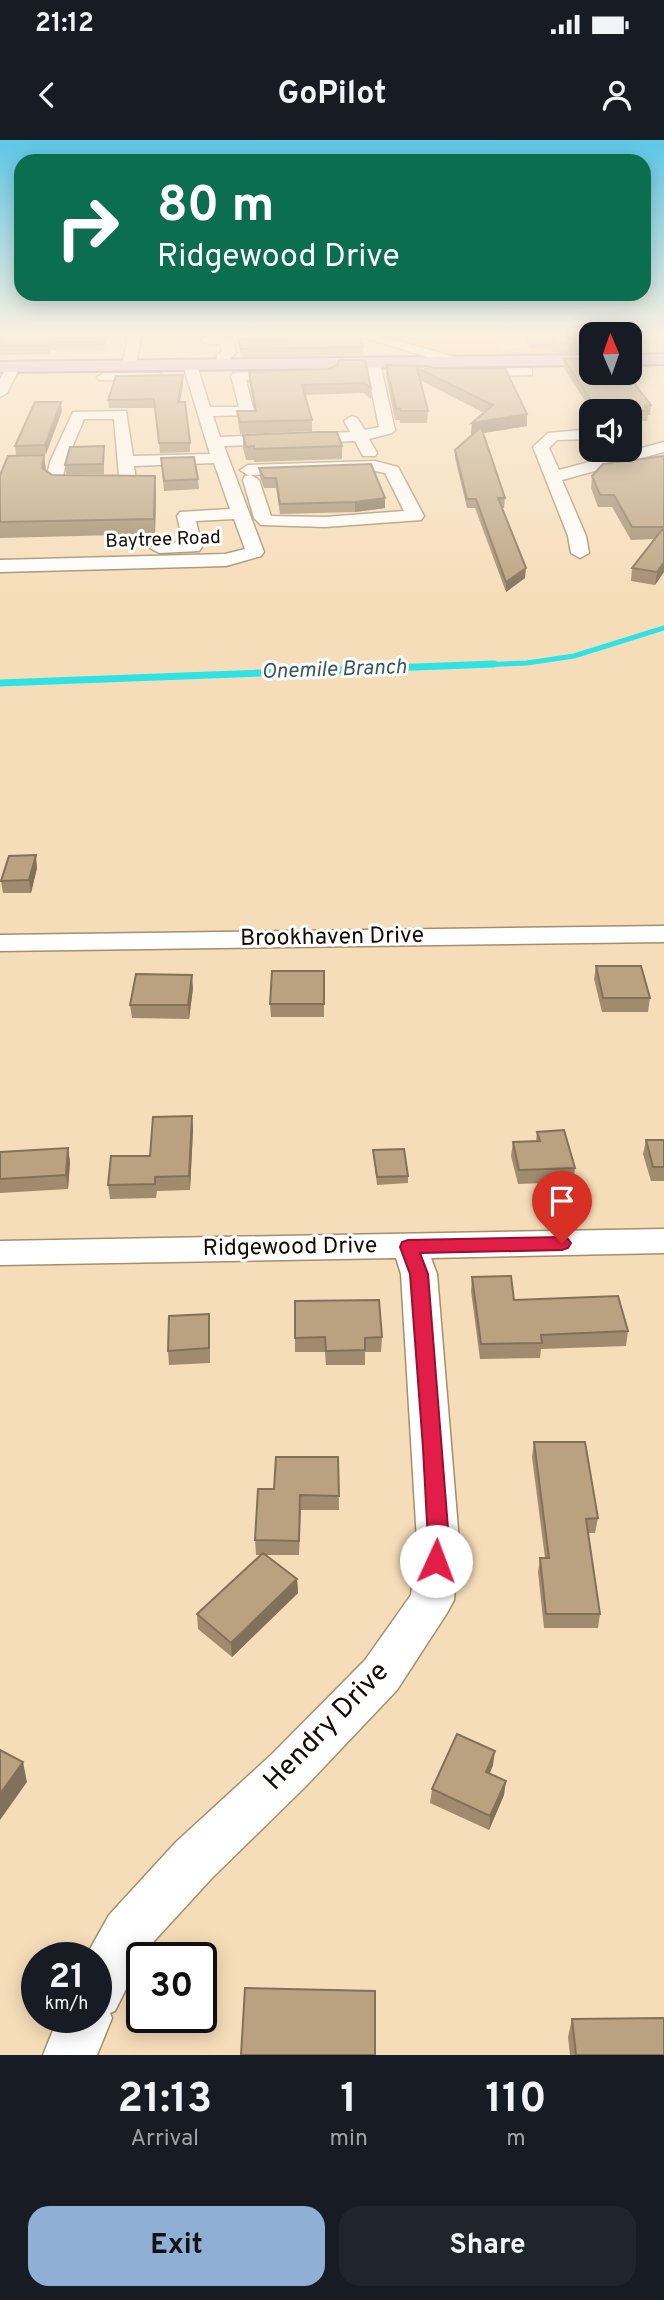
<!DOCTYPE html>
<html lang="en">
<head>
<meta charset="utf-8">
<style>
  body { margin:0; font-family:Overpass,sans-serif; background:#20242c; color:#f1f3f6; height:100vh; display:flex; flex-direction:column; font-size:26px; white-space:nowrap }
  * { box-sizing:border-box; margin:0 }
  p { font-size:23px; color:#9ea1a6 }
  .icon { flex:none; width:38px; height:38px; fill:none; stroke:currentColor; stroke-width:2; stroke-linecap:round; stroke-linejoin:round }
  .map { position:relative; height:1915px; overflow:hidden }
  .details { display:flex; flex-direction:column; background:#171b24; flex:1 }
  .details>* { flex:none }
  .top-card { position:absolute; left:14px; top:14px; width:637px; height:147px; border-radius:21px; box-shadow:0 4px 18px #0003; background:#0b6e4f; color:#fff; overflow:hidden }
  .needle { width:46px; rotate:358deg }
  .fabs { position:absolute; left:579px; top:182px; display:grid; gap:14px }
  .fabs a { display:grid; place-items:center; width:63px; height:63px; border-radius:14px; background:#171b24; box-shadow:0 4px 18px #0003; font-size:35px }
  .speed { position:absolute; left:21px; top:1802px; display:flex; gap:14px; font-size:35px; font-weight:700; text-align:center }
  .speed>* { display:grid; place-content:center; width:91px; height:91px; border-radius:50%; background:#171b24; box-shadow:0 4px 18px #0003; line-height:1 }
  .speed small { font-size:18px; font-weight:400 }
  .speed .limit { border:4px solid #111; border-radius:10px; background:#fff; color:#111 }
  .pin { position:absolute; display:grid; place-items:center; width:60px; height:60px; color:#fff; margin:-72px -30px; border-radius:50% 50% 50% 0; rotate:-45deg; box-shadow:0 0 7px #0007 }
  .pin .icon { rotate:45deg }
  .me { position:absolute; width:77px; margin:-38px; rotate:2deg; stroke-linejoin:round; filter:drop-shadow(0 0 5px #0008) }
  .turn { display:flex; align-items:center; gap:24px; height:147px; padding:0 28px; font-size:32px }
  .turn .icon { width:91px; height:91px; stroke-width:2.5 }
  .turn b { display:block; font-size:49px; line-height:60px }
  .eta { display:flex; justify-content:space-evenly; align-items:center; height:119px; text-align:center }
  .eta b { font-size:42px; font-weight:700; line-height:49px }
  .cta { display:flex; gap:14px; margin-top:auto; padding:14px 28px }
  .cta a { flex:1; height:80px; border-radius:21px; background:#90afd4; color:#111; font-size:28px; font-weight:700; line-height:80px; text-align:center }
  .cta a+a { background:#20242c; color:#f1f3f6 }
  .status { display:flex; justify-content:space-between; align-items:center; height:49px; padding:0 35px; background:#171b24; direction:ltr }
  .status svg { height:19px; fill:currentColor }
  header { display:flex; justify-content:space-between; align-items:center; height:91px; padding:0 28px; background:#171b24; font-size:32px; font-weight:700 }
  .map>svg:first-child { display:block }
</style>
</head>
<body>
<div class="status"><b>21:12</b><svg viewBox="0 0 49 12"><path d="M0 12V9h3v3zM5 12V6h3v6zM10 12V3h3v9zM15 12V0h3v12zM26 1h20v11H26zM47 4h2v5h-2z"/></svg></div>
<header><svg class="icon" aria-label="back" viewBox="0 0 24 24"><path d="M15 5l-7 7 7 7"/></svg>GoPilot<svg class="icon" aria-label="person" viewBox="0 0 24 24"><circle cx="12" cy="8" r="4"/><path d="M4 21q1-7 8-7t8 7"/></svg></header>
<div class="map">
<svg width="664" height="1915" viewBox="0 0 664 1915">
  <rect width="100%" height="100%" fill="#f6ddb9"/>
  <path fill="#fac068" d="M370,195H495L501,209L523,208L517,195H572L591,207V217L456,218Z"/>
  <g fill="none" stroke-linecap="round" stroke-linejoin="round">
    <path stroke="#2ee3e6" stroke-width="5" d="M448,526L527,523L574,516L664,488"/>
    <path stroke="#2ee3e6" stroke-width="7" d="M0,543L494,524"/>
    <g stroke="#a58e6c" stroke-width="3">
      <path id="minor" d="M128,195H141L136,226L129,230L122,226Z
        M355,195H377L462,219L464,222L457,226Z
        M226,196L233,200L236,213L231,217L228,228L223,229L216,225L217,215L222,211L220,204H208L201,200L208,196Z
        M373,219L380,223L395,290L392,293L369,299L377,313L375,316H363L355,301L224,306L264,412L261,416L226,426L0,432V420L225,414L245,409L234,379L196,381L202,407L199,411L159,413L150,408L159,403L183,402L177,376L180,372L230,369L214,323L134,326L136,341L128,346H48L46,342L50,322L73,272L126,271L133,316L210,314L183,225L190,221L197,225L210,267H239L231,236L233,233L291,230L298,234L291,238L246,240L254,271L247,275L213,276L220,297L350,292L344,281L352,276L357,278L365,290L379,287L366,223ZM84,279H114L119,336L63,337L66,322Z
        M13,223L20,227L7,253L0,257V239L8,224Z
        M527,228L532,229V235L464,237L457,233L464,229Z
        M104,233H159L166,237L159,241L99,240L97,237Z
        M592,289V299L557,300L549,308L559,330L664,302V312L562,340L586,396L589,413L580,418L571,413L568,396L533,307L548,293Z
        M375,321L398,327L424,376L421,380L325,387L261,385L254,378L243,340L245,336L251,335L259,340L271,376L325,377L404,371L385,333L375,331L248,335L240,330L248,325Z
        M664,786V802L0,811V795Z
        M664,1089V1113L431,1118L437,1134L459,1401L454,1460L447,1473L397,1550L306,1646L212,1738L145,1811L115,1871L110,1873L112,1878L97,1915H43L58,1878H96V1818H85L109,1775L176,1702L272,1614L365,1520L411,1455L417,1401L401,1134L396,1118L0,1125V1101Z"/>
    </g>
    <g stroke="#7b4f84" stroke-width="4">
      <path id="major" d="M664,214V224L630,225V215Z
        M592,215V225L0,232V222Z"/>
    </g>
    <use href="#minor" fill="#fff" fill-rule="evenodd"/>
    <use href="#major" fill="#d1ace0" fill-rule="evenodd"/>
  </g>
  <path fill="#a08b6e" d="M0,195H108L103,210H51L50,214L0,215Z
    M523,195H592V213H554L551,208H530Z
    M238,199L363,207V215L241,217L239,207Z
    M564,219L651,265L650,275H648L647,281H630V271L592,272L564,228Z
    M337,225L371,248V259L363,253L305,255L312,280V291L240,294L238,282L237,271H255L249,242V232L329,229Z
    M386,225L428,226L527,286L482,293L505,358L504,368H501L525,438L506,452L475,368H467L455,318V310L471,295L472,283L484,273L420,240L428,271L427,283H400V280H395L386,236Z
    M183,244L180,262L190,303V312L160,313L155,268H109L108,260Z
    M62,271L46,314L16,315L15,306Z
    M243,295L342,306V319L254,322V320H246L243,308Z
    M104,306V334H66L65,325Z
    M664,316V432L655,445L631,441L632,428L654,399L631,400L612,367H598L591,348L592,336Z
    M161,318L198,339L199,349L164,351Z
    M259,328L385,358V368L355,372L280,374L276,348H264L260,337Z
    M46,331L52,335L156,350L155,394L0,398V335Z
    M37,728L31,753H3L1,741Z
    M596,826L650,858L648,872H602L594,839Z
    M324,831V877H271L270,864Z
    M193,848L189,879L132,878L130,865Z
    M192,976L193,990L190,1050L157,1051L156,1058L110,1059L108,1045L150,1016Z
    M537,992L575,1028L573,1042L518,1044L511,1016L513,1002L536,1001Z
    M646,1000H664V1041H651L643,1014Z
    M68,1008L70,1022L68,1049L0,1053V1012Z
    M373,1010L408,1036V1043L377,1045Z
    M472,1137L514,1160L628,1191L626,1206L541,1209L540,1218L480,1219L471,1151Z
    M295,1161L382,1197L381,1212H365V1225H326L325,1212H295Z
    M210,1188V1223L169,1225L168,1211Z
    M534,1302L598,1378L595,1393H588L600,1474L598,1488H544L538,1432L540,1418H545L532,1317Z
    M338,1317L339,1370H301L299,1415H266L297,1439L298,1453L232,1517L198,1489L197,1474L261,1415H256L255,1400L274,1349Z
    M493,1625L490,1633L504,1655L489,1690L430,1663L432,1649Z
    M572,1879L664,1915H570L568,1897Z"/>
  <path fill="#82715a" d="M104,195H108L103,210L102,202Z
    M183,235V244L178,271V262Z
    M61,262L62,271L46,314L45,305Z
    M527,274V286L471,295L472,283Z
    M44,315L46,330L44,343L42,328Z
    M155,336L156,350L155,394L154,379Z
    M385,358V368L355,372V362Z
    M664,422V432L655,445L657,432Z
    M526,428L525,438L506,452V442Z
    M36,715L37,728L31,753L29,740Z
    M192,835L193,848L189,879L188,865Z
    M192,976L193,990L190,1050L189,1036Z
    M68,1008L70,1022L68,1049L66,1035Z
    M297,1439L298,1453L232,1517L231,1503Z
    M495,1611L493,1625L484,1645L486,1632Z
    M23,1622L27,1642L0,1680V1654Z
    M506,1641L504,1655L489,1690L490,1676Z"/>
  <path fill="#baa280" stroke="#82715a" stroke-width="2" d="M0,195H104L102,202H50L49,206H0Z
    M529,195H592V204H555L552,199H531Z
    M361,197L363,207L241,209L238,199Z
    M592,218V233H626L651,265L645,266L648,271H598L564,219Z
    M339,220H365L371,248L364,243L302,245L312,280L240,282L237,271H256L249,232L329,229L337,225Z
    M386,225L428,226L435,228H505L527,274L472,283L493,265L417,228L428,271H401L400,269L396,268Z
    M183,235L178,262H185L190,303H159L154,259L108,260L116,236Z
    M35,262H61L45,305L15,306Z
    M481,287L505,358H498L526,428L506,442L476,359H467L455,310Z
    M317,292H337L342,306L254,309V306L246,307L243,295Z
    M104,306L103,324L65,325L70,307Z
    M44,315L42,328L52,335L155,336L154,379L0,382V335L8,316Z
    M664,316V422L657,432L632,428L664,387H632L614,355H600L592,336L603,324Z
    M194,317L198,339L164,341L161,318Z
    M371,324L385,358L355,362L280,364L276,338H264L259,328Z
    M36,715L29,740L1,741L9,716Z
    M596,826H641L650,858H603Z
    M272,831H324V864H270Z
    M136,834L192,835L188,865H130Z
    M192,976L189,1036L155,1037V1044L108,1045L111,1016H150L153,977Z
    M564,990L575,1028L519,1030L513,1002L540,1001L537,992Z
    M646,1000H664V1027H653Z
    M68,1008L66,1035L0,1039V1012Z
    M404,1009L408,1036L377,1037L373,1010Z
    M511,1136L514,1160L618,1156L628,1191L541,1195L542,1203L481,1204L472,1137Z
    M379,1160L382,1197L365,1198V1210L326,1211L325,1197L295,1198V1161Z
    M209,1174V1208L168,1211L169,1176Z
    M534,1302H585L598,1378L586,1379L600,1474H546L540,1418H549Z
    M276,1317H338L339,1356L300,1355L299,1401L255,1400L258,1349H274Z
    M263,1413L297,1439L231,1503L197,1474Z
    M457,1594L495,1611L486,1632L506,1641L490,1676L432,1649Z
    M0,1610L23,1622L0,1654Z
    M245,1848L375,1851V1915H241Z
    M664,1878V1915H576L572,1879Z"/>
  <linearGradient id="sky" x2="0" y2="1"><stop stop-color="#5dc7e7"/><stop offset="0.42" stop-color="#fbf0e0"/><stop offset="1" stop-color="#fbf0e0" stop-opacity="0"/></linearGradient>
  <rect width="664" height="463" fill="url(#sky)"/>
  <path fill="#e11d48" stroke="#92132f" stroke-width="2" d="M562,1097L568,1099L571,1103L568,1108L562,1110L420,1113L428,1134L449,1401L444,1427L436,1430L429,1427L425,1421L428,1401L423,1308L410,1134L400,1107L402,1102L408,1100Z"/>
  <g text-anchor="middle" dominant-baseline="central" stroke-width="6" stroke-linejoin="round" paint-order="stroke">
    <g font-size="19" fill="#130a01" stroke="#fff">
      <text transform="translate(163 400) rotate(-2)">Baytree Road</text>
    </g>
    <g font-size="21" font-style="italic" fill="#375959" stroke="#fff">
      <text transform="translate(334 530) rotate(-2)">Onemile Branch</text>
    </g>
    <g font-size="23" fill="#130a01" stroke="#fff">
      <text transform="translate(332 798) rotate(-1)">Brookhaven Drive</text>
      <text transform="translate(290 1108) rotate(-1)">Ridgewood Drive</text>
    </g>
    <g font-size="28" fill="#130a01" stroke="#fff">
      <text transform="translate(327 1587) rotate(-46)">Hendry Drive</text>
    </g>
  </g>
</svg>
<div class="fabs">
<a><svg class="needle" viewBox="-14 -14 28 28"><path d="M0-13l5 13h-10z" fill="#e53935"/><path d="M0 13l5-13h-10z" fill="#9ea1a6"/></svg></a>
<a><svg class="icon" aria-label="sound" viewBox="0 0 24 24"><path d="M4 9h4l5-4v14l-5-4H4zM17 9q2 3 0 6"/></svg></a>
</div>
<div class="speed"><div>21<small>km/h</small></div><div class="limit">30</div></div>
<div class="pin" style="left:562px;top:1103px;background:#d93025"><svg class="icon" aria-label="arrive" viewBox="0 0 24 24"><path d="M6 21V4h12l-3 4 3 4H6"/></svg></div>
<svg class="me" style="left:436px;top:1421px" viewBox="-20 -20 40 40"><circle r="19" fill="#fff"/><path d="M0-13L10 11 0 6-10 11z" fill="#e11d48"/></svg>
<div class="top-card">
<div class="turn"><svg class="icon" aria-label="right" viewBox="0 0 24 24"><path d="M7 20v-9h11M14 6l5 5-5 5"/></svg><div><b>80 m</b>Ridgewood Drive</div></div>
</div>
</div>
<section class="details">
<div class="eta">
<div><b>21:13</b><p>Arrival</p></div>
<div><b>1</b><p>min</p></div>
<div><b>110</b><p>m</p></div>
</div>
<div class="cta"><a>Exit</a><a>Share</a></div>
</section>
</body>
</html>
